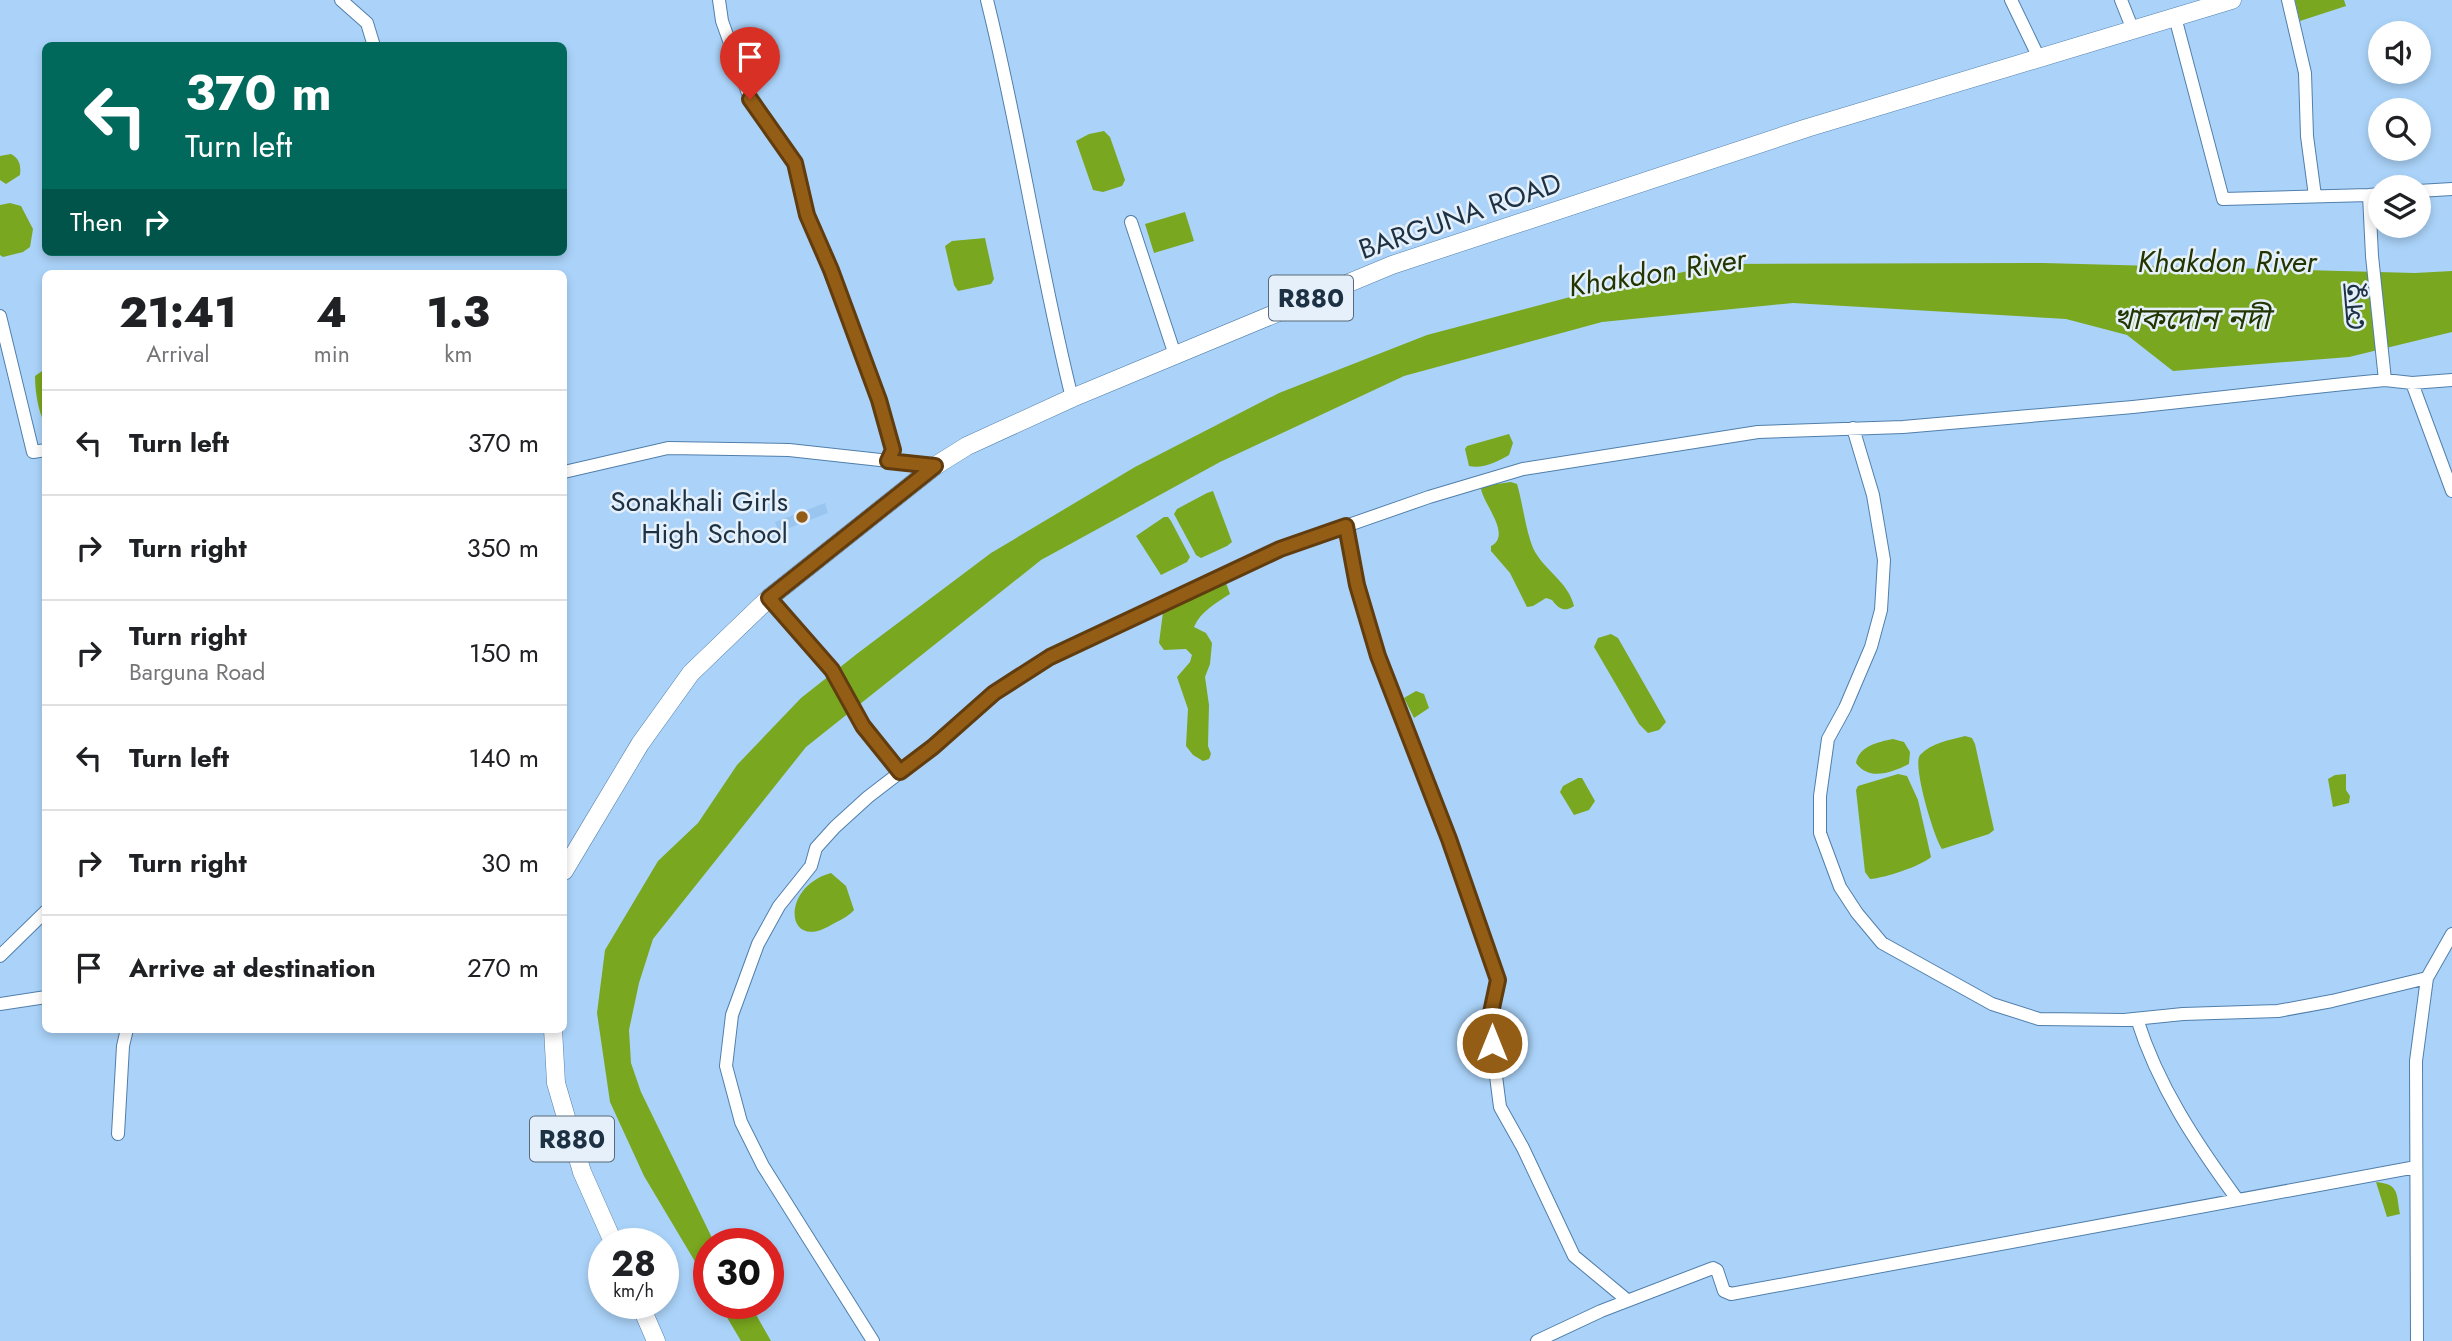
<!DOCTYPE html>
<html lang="en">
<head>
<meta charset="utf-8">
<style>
  body { margin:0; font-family:Jost,"Noto Sans Bengali",sans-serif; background:#f2f2f2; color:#202124; height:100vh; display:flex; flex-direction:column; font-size:26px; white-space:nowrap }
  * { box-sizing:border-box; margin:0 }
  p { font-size:23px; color:#757577 }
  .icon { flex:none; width:38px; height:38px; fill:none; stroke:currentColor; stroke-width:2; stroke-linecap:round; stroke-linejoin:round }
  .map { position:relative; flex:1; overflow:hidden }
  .side { position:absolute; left:42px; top:270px; width:525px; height:763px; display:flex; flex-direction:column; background:#fff; border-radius:10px; box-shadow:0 4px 10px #0003 }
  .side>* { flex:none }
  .guide { position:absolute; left:42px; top:42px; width:525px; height:214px; border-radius:10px; box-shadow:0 4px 10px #0003; background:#00695c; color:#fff; overflow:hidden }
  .fabs { position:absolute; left:2368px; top:21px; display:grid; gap:14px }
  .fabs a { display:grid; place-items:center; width:63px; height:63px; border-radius:50%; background:#fff; box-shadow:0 4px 10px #0003; font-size:35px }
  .speed { position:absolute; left:588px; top:1228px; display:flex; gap:14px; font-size:35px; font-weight:700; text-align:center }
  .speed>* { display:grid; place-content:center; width:91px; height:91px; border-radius:50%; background:#fff; box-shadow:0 4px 10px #0003; line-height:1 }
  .speed small { font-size:18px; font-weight:400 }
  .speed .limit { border:10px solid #d22; background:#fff; color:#111 }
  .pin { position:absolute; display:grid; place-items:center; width:60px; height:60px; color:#fff; margin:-72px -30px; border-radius:50% 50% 50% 0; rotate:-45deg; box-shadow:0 0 7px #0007 }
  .pin .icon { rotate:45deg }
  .me { position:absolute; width:77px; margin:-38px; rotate:0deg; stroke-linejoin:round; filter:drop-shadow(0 0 5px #0008) }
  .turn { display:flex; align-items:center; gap:24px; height:147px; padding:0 28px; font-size:32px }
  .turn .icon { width:91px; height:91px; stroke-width:2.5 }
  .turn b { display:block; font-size:49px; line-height:60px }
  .then { display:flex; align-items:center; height:66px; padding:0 28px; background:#0003; gap:14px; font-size:26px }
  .eta { display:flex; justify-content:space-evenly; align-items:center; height:119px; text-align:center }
  .eta b { font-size:42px; font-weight:800; line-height:49px }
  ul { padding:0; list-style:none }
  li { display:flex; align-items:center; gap:21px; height:105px; padding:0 28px; border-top:2px solid #e0e0e0 }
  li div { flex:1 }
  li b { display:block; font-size:26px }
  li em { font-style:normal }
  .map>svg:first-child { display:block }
</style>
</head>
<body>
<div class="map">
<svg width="2452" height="1341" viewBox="0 0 2452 1341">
  <rect width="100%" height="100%" fill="#abd3f9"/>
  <path fill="#99c5ee" d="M825,503L828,513L779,532L775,522Z"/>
  <path fill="#79a71f" d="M2295,0H2344L2346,6L2300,21Z
    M1104,131L1110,137L1125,180L1122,186L1103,192L1093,190L1076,141L1089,134Z
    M11,154C20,159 21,166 20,175L6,184L0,180V156Z
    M10,203L21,206L33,229L30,247L23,252L3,257L0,255V205Z
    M1185,212L1194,241L1154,253L1145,224Z
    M985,238L994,279L991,284L958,291L954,285L945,246L952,241Z
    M2043,263L2415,273L2452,271V332L2349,357L2173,371L2127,335L2066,319L1793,303L1602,322L1404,376L1220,462L1041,560L806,747L653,939L639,983L629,1030L631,1063L641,1092L715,1244H709V1285L644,1176L610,1102L597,1013L605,950L658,861L698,823L737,765L801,698L858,653L991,553L1135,467L1279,393L1427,335L1574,296L1720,264Z
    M45,369V424C38,411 35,391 35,376Z
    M1509,434L1513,443L1509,455C1497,462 1483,469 1469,466L1465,449L1467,446Z
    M1511,482L1517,484C1523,504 1525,528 1533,548C1544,571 1568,581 1574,606C1564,613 1558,608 1552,600L1546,598L1533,606L1527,607L1510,573L1491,551V546C1512,535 1484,505 1481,489L1483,486Z
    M1213,491L1232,542L1227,546L1201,558L1196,555L1174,514L1177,509L1207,493Z
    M1164,517H1168L1171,521L1190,557L1187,562L1161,575L1136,536Z
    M1217,583H1226L1230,594C1216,603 1201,611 1194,627L1206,633L1212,643L1210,664L1205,677L1209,705L1208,746L1211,754L1209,759L1203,761L1193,755L1186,746L1188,709L1177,677L1190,662L1192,655L1186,649L1164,650L1159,643L1163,612L1170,605Z
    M1611,634L1618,638L1666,722L1659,730L1648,733L1639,724L1594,647L1598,638Z
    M1416,691L1424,694L1429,708L1414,718L1404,698Z
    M1965,736L1972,738L1975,744L1994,830L1989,834L1942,849C1934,838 1912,765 1920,755C1931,743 1950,740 1965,736Z
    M1893,739L1904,742L1910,752L1909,764C1891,773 1869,781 1856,763C1859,746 1878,742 1893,739Z
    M1898,774L1907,776L1918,800L1931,857C1921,866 1885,878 1870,879L1865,872L1856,790L1858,786Z
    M2346,774V790L2350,796L2349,803L2333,807L2328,779L2335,775Z
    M1578,778H1582L1595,801L1589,810L1574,815L1560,792L1563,786Z
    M831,873L846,886L854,910C848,917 840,920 831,925C785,953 780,887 831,873Z
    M2376,1182C2400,1184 2396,1194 2400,1214L2387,1217Z
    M719,1304H750L771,1341H741Z"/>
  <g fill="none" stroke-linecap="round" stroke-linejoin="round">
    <g stroke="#507fab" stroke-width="14">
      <path id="street" d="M341,0L367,23L374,46
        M719,0L722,21L750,99L795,163L808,215L879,400L893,450L888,461
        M987,0C1020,132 1039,266 1072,398
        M2011,0L2039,58
        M2121,0L2133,30
        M2288,0L2305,73L2307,136L2315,196
        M2175,17L2223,199L2369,195
        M2418,191L2452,189
        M2380,194L2369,195L2372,256L2385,380
        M1131,222L1175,355
        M0,316L33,452L46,450
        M2412,383L2452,491
        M1853,428L1873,495L1884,560L1881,610L1871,647L1845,708L1828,739L1820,796V833L1840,887L1857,913L1882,943L1992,1004L2039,1019L2124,1020L2183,1014L2278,1011L2332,1001L2427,978
        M564,472L668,448L789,450L935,466
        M1346,526L1357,585L1378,656L1449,839L1498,980L1489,1022L1500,1107L1523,1148L1574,1256L1627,1300
        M769,598L832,670L863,726L900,772
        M0,956L46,911
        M0,1004L46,997
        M2137,1019C2158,1086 2196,1143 2237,1199
        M118,1134L123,1046L127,1029
        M873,1341L763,1166L741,1122L726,1066L732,1015L758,944L779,906L811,866L816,848L835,827L868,797L933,747L994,693L1050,657L1280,549L1429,497L1523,469L1758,432L1903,427L2133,407L2344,384L2385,380L2412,383L2452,380
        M1537,1341L1601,1311L1713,1268L1717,1270L1724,1291L1731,1294L2416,1167
        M2417,1341L2416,1061L2427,978L2452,934"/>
    </g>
    <g stroke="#507fab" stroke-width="19">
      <path id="primary" d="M564,871L640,744L691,673L769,598L935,466L967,446L1072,398L1392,265L1807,128L2232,0
        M553,1029L556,1083L582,1172L614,1244
        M640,1304L656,1341"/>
    </g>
    <use href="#street" stroke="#fff" stroke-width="12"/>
    <use href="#primary" stroke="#fff" stroke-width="18"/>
  </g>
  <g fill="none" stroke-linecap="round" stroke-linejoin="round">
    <g stroke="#603c0e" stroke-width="18">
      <path id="route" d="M750,99L795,163L807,215L831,270L879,400L893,450L888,461L935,466L769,598L832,670L863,726L900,772L933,747L994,693L1050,657L1280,549L1346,526L1357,585L1378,656L1449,839L1498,980L1489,1022L1492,1043"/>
    </g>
    <use href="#route" stroke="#945d15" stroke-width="12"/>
  </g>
  <circle fill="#945d15" stroke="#e6f0fa" stroke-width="2.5" cx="802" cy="517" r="7"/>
  <g text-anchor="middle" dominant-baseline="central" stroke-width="5" stroke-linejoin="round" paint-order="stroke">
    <g fill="#e6f0fa" stroke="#596a7b" stroke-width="2">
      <rect x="1269" y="275.5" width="84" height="45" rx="5"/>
      <rect x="530" y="1116.5" width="84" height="45" rx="5"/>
    </g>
    <g font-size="26" font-weight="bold" fill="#1d3144">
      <text x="1311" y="298">R880</text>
      <text x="572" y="1139">R880</text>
    </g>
    <g font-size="28" fill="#1d3144" stroke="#e6f0fa">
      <text transform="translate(1460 216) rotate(-19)">BARGUNA ROAD</text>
      <text transform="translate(2353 307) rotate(-95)">সেতু</text>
    </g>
    <g font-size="28" fill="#1d3144" stroke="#e6f0fa" text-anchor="end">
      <text x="788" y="501">Sonakhali Girls<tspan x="788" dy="32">High School</tspan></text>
    </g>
    <g font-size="30" font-style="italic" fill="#233501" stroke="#e6f0fa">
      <text x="2227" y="261">Khakdon River</text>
      <text transform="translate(1657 272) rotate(-9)">Khakdon River</text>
      <text x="2191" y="318">খাকদোন নদী</text>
    </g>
  </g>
</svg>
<div class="fabs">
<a><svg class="icon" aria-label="sound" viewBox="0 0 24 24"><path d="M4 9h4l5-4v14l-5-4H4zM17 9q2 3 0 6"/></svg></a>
<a><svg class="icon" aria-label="search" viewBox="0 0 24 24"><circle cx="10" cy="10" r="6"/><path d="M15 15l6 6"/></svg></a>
<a><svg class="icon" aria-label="layers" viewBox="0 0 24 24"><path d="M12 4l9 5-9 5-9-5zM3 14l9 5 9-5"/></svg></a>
</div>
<div class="speed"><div>28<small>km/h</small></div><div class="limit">30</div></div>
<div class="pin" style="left:750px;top:99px;background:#d93025"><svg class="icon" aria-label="arrive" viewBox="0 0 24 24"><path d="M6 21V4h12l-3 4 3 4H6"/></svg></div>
<svg class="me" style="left:1492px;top:1043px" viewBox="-20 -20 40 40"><circle r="17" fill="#945d15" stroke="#fff" stroke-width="3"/><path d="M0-11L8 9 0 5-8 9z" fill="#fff"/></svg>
<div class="guide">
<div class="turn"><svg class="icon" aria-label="left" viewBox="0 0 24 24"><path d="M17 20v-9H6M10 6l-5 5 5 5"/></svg><div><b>370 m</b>Turn left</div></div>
<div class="then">Then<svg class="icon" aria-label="right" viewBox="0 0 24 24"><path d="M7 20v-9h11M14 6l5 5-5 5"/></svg></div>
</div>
<section class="side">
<div class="eta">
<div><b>21:41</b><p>Arrival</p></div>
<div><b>4</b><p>min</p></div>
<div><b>1.3</b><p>km</p></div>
</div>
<ul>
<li><svg class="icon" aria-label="left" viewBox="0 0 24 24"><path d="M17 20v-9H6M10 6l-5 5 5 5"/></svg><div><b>Turn left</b></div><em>370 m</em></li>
<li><svg class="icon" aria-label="right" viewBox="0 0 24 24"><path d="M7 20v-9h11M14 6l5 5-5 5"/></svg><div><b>Turn right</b></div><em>350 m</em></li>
<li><svg class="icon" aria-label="right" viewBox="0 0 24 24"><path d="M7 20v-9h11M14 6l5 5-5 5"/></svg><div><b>Turn right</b><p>Barguna Road</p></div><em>150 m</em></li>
<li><svg class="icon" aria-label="left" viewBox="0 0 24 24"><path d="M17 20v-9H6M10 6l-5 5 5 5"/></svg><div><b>Turn left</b></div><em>140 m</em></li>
<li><svg class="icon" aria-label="right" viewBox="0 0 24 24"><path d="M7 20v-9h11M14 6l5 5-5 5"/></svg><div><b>Turn right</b></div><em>30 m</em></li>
<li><svg class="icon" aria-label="arrive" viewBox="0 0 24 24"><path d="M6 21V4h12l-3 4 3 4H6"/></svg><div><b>Arrive at destination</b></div><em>270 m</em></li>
</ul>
</section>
</div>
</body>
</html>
